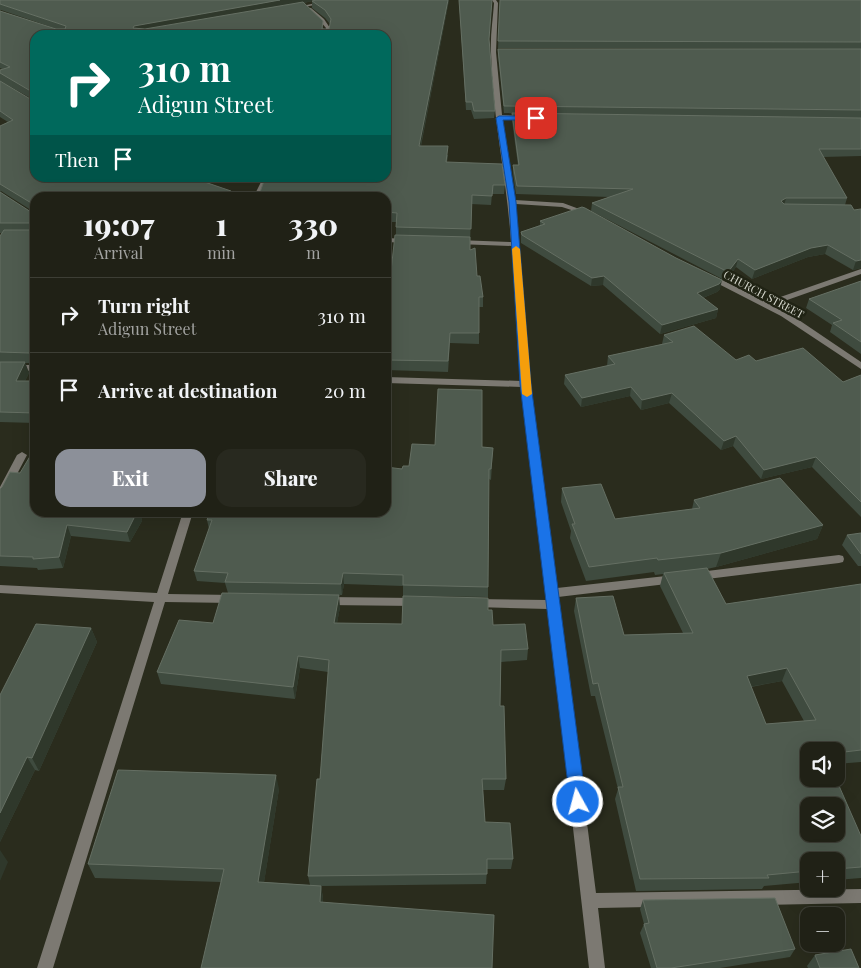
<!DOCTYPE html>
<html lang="en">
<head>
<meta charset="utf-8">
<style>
  body { margin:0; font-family:"Playfair Display",serif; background:#28291f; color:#f1f3f6; height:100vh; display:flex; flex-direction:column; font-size:19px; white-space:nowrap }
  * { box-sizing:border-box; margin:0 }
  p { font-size:16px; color:#a2a3a1 }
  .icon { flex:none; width:28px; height:28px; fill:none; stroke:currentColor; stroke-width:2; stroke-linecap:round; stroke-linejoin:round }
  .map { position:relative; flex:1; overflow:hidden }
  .sheet { position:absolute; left:30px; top:192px; width:361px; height:325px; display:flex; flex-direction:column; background:#202116; border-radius:15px; box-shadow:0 5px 20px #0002,0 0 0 1px #3d3e35 }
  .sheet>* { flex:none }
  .banner { position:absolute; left:30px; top:30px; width:361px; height:152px; border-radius:15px; box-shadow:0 5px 20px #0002,0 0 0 1px #3d3e35; background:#00695c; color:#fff; overflow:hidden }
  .fabs { position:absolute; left:800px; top:742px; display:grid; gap:10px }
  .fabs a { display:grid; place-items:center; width:45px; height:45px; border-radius:10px; background:#202116; box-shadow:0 5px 20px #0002,0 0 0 1px #3d3e35; font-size:25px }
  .pin { position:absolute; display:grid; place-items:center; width:42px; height:42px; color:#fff; margin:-21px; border-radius:10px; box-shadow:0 2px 8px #0006 }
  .me { position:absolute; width:55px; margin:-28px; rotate:353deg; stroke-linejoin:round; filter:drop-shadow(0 0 4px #0008) }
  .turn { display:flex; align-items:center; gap:18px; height:105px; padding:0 25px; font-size:22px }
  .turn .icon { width:65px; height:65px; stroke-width:2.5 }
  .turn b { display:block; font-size:35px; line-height:42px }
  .then { display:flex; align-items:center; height:48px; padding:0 25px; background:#0003; gap:10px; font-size:19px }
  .eta { display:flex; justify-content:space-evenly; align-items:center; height:85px; text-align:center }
  .eta b { font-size:30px; font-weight:800; line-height:35px }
  .action { display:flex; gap:10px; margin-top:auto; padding:10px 25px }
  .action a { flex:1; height:58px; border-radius:15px; background:#8c9099; color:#fff; font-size:20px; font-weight:800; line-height:58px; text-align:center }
  .action a+a { background:#28291f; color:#f1f3f6 }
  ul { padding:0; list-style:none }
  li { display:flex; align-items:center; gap:15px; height:75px; padding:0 25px; border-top:1px solid #3d3e35 }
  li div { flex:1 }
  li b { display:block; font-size:19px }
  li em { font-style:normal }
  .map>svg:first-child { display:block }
</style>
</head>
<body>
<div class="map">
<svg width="861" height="968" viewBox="0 0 861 968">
  <rect width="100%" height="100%" fill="#2a2c1d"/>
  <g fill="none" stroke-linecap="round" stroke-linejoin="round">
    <path fill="#7c7972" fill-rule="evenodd" d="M331,0H340L294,9L292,8Z
      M492,0H496L498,3L496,52L502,115L526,116L529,118L526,120L502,119L515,200L563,203L590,213L587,215L562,207L516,204L530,384L557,588L675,575L679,576L681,579L679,582L675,583L558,597L596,893L861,889V903L598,908L605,968H589L548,609L475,607L471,606L469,603L471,600L475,599L547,600L522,387L386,383V377L521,381L512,246L457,244L453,242L457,240L511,242C507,179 492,116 491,52C490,36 493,19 494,3Z
      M307,8H311L324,19L330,28L328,35H324L326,28L320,21L307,10Z
      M263,178H269L260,198H253Z
      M386,238L408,239L412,241L408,243L386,242Z
      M861,269V274L773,305L787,312L861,362V369L781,316L707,278L711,276H714L766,302Z
      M14,365H35V371L11,370L10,368Z
      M22,452L27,455L5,497L0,501V487L17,455Z
      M183,512H193L168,594L233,595L237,596L239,599L237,602L233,603L165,602L53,968H37L154,602L0,593V585L157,593Z
      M839,555L843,556L844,559L843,562L839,563L699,580L695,579L693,576L695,573L699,572Z
      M327,597L415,598L419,599L421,602L419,605L415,606L327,605L323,604L321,601L323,598Z"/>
  </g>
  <path fill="#3f4b3f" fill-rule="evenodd" d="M0,0H449L421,146L448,155L447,162L505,185L504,194H492L491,205L471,204L470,250L483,297V307H479V344L450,343L448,372L386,370V271H391L396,235V222H386V35H35V198L34,363H25L29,373L25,381H35V423L0,422V236L3,233H0V192L31,212H34L1,191L0,192V126L8,122L0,117V81L32,100H34L0,81V70L2,69L0,68ZM312,1V8L325,18L330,24L329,29H324L304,3ZM1,10L57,29L0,11Z
    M459,0H492L489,41L495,111L494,118L474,119L471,110H466Z
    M498,0H861V49L498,48L500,0Z
    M498,49H861V118L504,113L498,56Z
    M512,113L861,118V156L823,157L847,198L845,205L861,268L853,270L825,254L808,257L752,279L736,267L726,281L591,211L592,203L610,197L516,194L513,173V165H518L512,121Z
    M540,221L720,289L717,292L703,298L718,309L716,318L660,334L603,285L591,286L521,243V232L540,225Z
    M861,281V354L830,332L832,325L806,308L809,299Z
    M664,335L736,360L756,361L843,382L861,375V517L812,467L761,479L733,446L721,450L669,403L641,410L630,396L581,407L564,384L565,375L607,366L608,356L663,344H662Z
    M482,447L493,448L491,480L489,479L488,597L403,596V586L344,584L342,595L228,593L225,583L197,581L194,571L209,529L207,520Z
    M20,473L35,512H140L142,521L130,542L71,536L63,568L38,570L37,568L0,566V489Z
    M562,488L615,519L692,509L694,500L823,525L817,539L716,567L707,569L726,604L861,584V762L836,764V751H809L861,836V878L836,880V861H809V882L764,886L762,889L636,891L615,799L618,789L595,696H591L574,611L576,598L624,635L683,633L660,586L663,574L655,575L654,572L586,581L570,538L571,531L561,502ZM782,681L804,721L766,724L751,687Z
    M861,533V566H858L842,545L847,535Z
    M340,607L337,623L402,624L488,610L493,625L528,649L527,660L501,662L500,706L506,779L504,790H483L485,822L513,859L511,869H487L486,884L321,886L323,898V902L492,968L221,882L95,878L88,864L279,789L264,882L310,885L308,876L320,779L328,672L300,668L295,699L161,684L157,672L213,623Z
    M91,628L97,642L39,771L35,770L0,842V695Z
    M643,900L795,949L790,957L720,968H651L640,933L644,924L640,909Z
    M815,955L859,968H808L807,966Z"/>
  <path fill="#2f382b" d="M280,0H319L136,33L133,28L134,26Z
    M448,0H449L419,154V146Z
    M231,191L232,198H225Z
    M786,198L784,206L781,201Z
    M828,245L825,254L808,257L752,279L755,270L811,248Z
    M738,259L736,267L726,281L728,272Z
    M861,260V268L853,270L856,261Z
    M604,276L603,285L591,286L592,278Z
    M722,280L720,289L717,292L695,301L697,293Z
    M718,309L716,318L660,334L662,325Z
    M35,343V360L34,363L30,353Z
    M25,362L29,373L20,391L16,381Z
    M631,387L630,396L581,407L582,398Z
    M672,393L669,403L641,410L642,400Z
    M736,436L733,446L721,450L724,441Z
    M816,457L812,467L761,479L764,470Z
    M132,512H140L142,521L130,542L127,532Z
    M67,525L71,536L63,568L59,557Z
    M823,525L817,539L716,567L721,553Z
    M343,573L344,584L342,595L341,584Z
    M339,595L340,607L335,634L334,623Z
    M91,628L97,642L39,771L32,758Z
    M298,656L300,668L295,699L293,687Z
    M787,668L782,681L742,688L747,676Z
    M27,757L35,770L0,842V813Z
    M276,775L279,789L262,895L258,882Z
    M0,850L8,862L0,881Z
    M321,886L323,898L322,915L320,902Z"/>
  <path fill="#4f5b4f" stroke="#656f63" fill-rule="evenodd" d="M0,0H280L134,26L133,28L145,29L303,2L323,21L322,29H329L331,19L325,10L312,1L316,0H448L419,146H448L446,162L502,164L505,185H493L492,196L472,195L471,229L396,227L397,213L386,212V198H258L265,178H386V35H35V178H193L231,191L225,198H35V343L30,353L0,352V236L4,230H32L34,229L33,223H0V192L31,212H34L33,204L0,184V126L13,120L0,111V81L32,100H34V93L0,73V70L10,67L0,62V11L56,29H65L66,26L0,4Z
    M459,0H492L489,39L495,111H474L472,102H466Z
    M500,0H861V42L498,41Z
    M498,49H861V110L504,106Z
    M512,113L861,118V149H819L847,198H786L781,201L784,204L851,205L854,210L861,209V260L856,261L828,245L811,248L755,270L738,259L728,272L592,203L633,189L517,186L513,165H519Z
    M582,207L585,208L676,258L722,280L719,284L697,293L718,309L662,325L604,276L592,278L522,235L521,232L545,224L540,221Z
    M395,235L470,237V250L475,248L477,276H480L483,297H479V333H450L448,361L386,360V271H391Z
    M861,281V342L833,323L842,320L809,299Z
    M694,326L736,360L749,355L756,361L803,348L843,382L861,375V502L816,457L764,470L736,436L724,441L672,393L642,400L631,387L582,398L565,375L615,364L608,356L673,342L664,335Z
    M0,362H25L16,381H35V413L0,412Z
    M438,389L482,390V447L493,448L491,469H489L488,587L403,585V575L343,573L341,584L225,582L228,573L194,571L212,520H207L210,512H386V467L402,469L403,466H409L412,444L435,445Z
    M35,448V512H137L127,532L67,525L59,557L33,559V557L0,556V489L2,487L10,472L20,473Z
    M780,478L823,525L721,553L658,560L657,558L589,567L572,524H575L562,488L601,484L615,519L700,508L694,500Z
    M861,533V554L847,535Z
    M707,568L726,604L861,584V750L836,753V751H809V779H836L861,836V867L836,869V861H809V871L767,875L769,878L640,879L618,787H623L598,683L593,684L576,598L613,596L624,635L693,633L664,573ZM787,668L816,720L766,724L747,676ZM809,806H836V834H809Z
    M222,593L339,595L334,623L402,624L403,596L488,598V610H492L493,625L525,624L528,649L501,650L500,706H504L506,779H482L485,822L510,823L513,859H487V874L308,876L317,779H320L329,660L298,656L293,687L157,672L179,620L213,623Z
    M36,624L91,628L32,758L27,757L0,813V695Z
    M118,770L276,775L258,882L321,886L320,902L494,915L492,968H201L224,869L88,864Z
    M775,898L795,949L671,968H657L644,924L649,923L643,900Z
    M851,949L859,968H820L815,955Z"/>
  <path fill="#1a73e8" stroke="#114b97" d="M499,116H536L540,118L536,120H503L516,202L531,384L586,802L584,808L578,810L573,808L570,802L520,384L509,202L496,118Z"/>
  <path fill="#f59e0b" d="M516,246L520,249L532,394L527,397L522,394L512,249Z"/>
  <g text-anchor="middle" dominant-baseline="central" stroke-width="5" stroke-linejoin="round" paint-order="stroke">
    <g font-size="11" fill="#dadcd2" stroke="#202314">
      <text transform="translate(764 294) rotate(28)">CHURCH STREET</text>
    </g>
  </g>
</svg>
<div class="fabs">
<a><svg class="icon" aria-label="sound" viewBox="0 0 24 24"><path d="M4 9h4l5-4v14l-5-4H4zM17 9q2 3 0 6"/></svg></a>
<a><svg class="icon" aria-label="layers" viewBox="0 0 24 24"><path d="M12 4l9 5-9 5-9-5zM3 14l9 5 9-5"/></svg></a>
<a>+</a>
<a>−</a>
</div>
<div class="pin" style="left:536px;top:118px;background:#d93025"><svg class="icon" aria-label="arrive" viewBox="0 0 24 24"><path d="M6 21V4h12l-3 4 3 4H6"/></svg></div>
<svg class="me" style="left:578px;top:802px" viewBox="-20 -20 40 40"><circle r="17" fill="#1a73e8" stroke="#fff" stroke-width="3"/><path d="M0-11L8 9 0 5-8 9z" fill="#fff"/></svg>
<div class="banner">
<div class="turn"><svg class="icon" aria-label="right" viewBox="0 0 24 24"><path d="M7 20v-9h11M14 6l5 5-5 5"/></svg><div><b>310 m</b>Adigun Street</div></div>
<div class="then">Then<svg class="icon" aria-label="arrive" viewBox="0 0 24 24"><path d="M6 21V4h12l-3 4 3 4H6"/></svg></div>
</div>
<section class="sheet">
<div class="eta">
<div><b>19:07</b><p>Arrival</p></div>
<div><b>1</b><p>min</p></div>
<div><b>330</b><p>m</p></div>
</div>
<ul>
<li><svg class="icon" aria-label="right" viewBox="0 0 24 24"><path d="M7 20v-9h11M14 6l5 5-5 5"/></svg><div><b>Turn right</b><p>Adigun Street</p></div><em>310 m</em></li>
<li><svg class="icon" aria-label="arrive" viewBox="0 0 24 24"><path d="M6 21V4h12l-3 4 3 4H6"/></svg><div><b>Arrive at destination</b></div><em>20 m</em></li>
</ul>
<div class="action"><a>Exit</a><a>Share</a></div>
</section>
</div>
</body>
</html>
